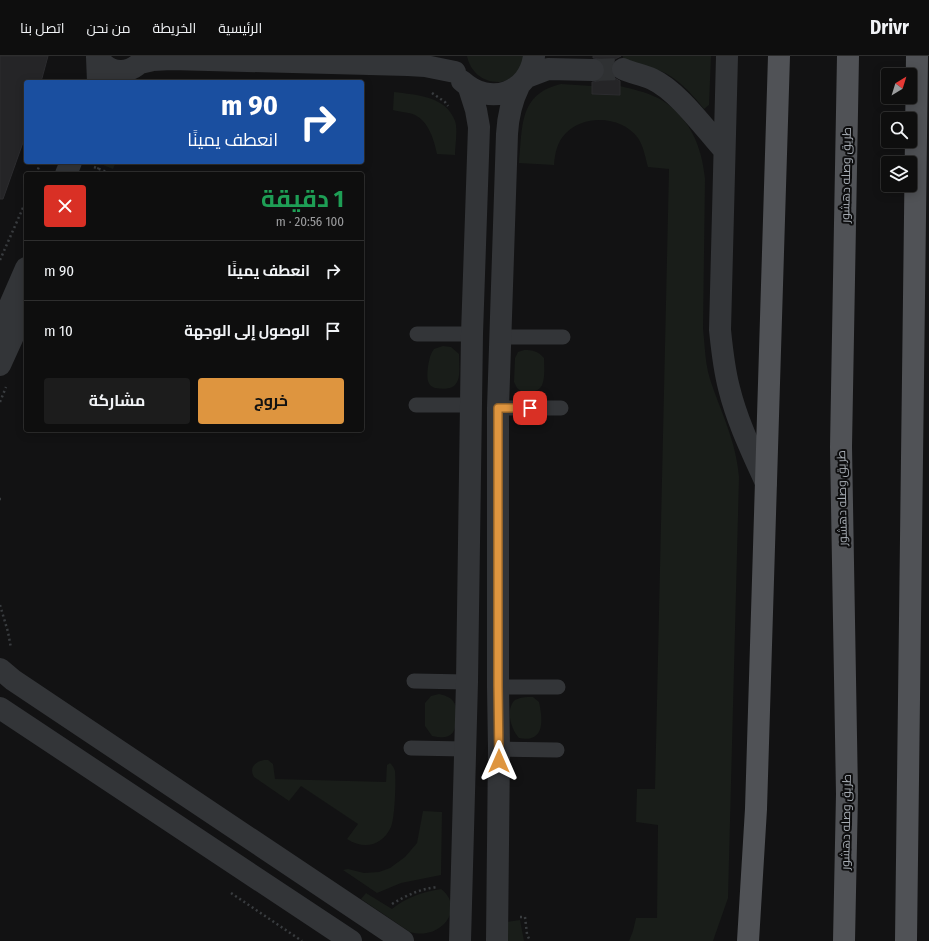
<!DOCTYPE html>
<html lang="ar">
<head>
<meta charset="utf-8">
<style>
  body { margin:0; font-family:"Fira Sans Condensed",Cairo,sans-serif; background:#1c1c1c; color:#f1f3f6; direction:rtl; height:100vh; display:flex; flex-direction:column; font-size:15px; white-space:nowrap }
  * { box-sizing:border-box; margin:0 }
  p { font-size:13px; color:#9b9c9e }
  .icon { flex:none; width:22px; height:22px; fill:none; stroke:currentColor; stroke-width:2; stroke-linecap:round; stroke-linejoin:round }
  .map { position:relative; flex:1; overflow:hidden; direction:ltr }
  .details { position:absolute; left:24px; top:116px; width:340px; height:260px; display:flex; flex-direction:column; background:#0e0e0e; border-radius:4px; box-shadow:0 2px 10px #0003,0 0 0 1px #2e2e2e; direction:rtl }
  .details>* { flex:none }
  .banner { position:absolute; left:24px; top:24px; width:340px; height:84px; border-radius:4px; box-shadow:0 2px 10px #0003,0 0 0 1px #2e2e2e; direction:rtl; background:#1a4fa0; color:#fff; overflow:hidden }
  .needle { width:26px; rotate:38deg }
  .controls { position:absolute; left:881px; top:12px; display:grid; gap:8px }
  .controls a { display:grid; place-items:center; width:36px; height:36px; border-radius:4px; background:#0e0e0e; box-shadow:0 2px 10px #0003,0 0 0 1px #2e2e2e; font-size:20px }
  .pin { position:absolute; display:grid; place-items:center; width:34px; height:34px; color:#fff; margin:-17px; border-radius:8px; box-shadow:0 2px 6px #0006 }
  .me { position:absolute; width:44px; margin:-22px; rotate:0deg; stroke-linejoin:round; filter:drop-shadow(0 0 3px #0008) }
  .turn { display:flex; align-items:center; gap:14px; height:84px; padding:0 20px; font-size:18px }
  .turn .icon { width:52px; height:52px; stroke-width:2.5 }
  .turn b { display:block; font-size:28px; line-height:34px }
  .round { display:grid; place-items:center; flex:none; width:42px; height:42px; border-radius:4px; background:#1c1c1c }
  .summary { display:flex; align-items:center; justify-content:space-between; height:68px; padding:0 20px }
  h1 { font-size:24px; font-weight:700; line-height:30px; color:#1e9e55 }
  .primary-button { display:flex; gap:8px; margin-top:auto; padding:8px 20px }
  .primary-button a { flex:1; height:46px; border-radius:4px; background:#de953f; color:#111; font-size:16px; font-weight:700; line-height:46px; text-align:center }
  .primary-button a+a { background:#1c1c1c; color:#f1f3f6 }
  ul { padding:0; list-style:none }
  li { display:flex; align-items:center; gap:12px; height:60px; padding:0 20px; border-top:1px solid #2e2e2e }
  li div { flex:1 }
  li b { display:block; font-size:15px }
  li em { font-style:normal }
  header { display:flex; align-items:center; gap:24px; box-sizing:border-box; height:56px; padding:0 20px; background:#0e0e0e; border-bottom:1px solid #2e2e2e }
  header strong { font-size:19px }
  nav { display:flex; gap:22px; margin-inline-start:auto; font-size:14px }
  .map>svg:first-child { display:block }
</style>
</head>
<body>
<header>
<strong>Drivr</strong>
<nav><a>الرئيسية</a><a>الخريطة</a><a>من نحن</a><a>اتصل بنا</a></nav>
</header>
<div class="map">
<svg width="929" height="885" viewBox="0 0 929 885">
  <rect width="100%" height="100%" fill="#121213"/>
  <path fill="#191d19" d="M467,0H526C525,6 523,9 519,14C517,16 515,19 513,21C509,24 503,26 498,26C482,26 470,15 467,0Z
    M623,0H711L709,49L704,53C694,40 676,20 660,15C648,12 635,11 623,9Z
    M561,28L592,30V38L619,39L620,30C632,33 646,36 658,42C689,59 702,90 705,123L703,273C705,290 705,307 710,323C721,357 736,384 739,421L728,842L713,885H629L633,875L636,862H657L658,769L636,766L637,733H655L669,113L648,111C645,101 644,91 638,82C622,60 585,58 566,77C557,86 555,97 554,109L519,107C523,71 518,38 561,28Z
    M394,36C417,39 446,40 455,65C458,73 455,91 455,99L437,98C434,84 429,66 415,59C409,56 400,56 393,54Z
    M104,106H116L113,113L103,109Z
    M443,290L451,291L459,298C459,318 464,337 435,332C432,331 429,329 428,325C426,318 429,298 434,293Z
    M524,294C533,294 538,295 544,302C544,311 546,328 539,333C535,336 528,336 523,337L517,332L514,326L515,302L518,296Z
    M439,638C444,639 450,641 453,645C457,650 456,656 456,661C456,679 450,684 432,680L425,670V647L431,640Z
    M528,641H533L539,646C543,664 545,687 519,682C511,674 505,653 515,644C519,642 523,641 528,641Z
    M264,704H268L273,708L275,723L386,726L387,709L390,707C393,710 394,712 395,715C396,726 395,761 391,771C382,790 364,794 347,783L358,768L301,730L289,745L254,721C249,712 254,706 264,704Z
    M423,755L442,756L441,819L401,827L377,837L343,814L348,813L364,817L379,816L390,812L405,801L417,787Z
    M441,833C466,852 441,885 410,876L361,843L366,837L392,853C407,841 422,836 441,833Z
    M520,864L524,885H508L507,866Z"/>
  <path fill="#252527" stroke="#2c2c2f" d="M0,0H48L41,26H26V78L3,143H0Z
    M593,0H621L615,3L612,8L611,14L613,21L620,25V39L592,38V26L599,25L603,21L605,15L604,8L599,3L593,2Z"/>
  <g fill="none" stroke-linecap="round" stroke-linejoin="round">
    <path stroke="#2f3133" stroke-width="22" stroke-dasharray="22 11" stroke-linecap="butt" d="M593,14L623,13"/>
    <path stroke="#393c3f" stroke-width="2.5" stroke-dasharray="2 3" stroke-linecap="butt" d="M432,37L445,46L448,50
      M94,111L112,118
      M36,118L41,106
      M96,118L101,106
      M0,204L26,145
      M0,346L6,331
      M0,443H1
      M0,549L8,576L11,592
      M231,837L302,885
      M392,848C407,839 420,833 437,831
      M520,861H525L527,878L530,885"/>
    <path stroke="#333538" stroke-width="15" d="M417,278H472
      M500,281H563
      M416,349H470
      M498,352H561
      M414,625L467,626
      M498,631H558
      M411,692L465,693
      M499,693L557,694"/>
    <path stroke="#333538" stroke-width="22" d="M97,0C110,21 132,19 146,0
      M727,0L720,274C722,294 724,313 729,332C737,365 752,396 766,427
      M97,1L98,26
      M140,7L153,4L171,3L408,9L425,10L455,16
      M623,13C632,17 643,19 652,23C678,35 705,73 724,94
      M527,21L548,13L593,14
      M462,25C490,51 529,37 534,0
      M66,118L71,106
      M0,272L26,212
      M0,309L25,254
      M0,613L13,624L403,885
      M0,652L351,885
      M460,885L467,626L472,278L479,71L476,54L469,32
      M497,885L499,693L498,631V352L507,78C508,60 511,46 519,30"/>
    <path stroke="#505256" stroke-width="22" d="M748,885L756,753L779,0
      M844,885L847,738L841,391L848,0
      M906,885L917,0"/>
  </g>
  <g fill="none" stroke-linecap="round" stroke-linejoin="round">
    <g stroke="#906129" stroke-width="10">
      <path id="route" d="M499,705L498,630V352H530"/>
    </g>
    <use href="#route" stroke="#de953f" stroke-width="7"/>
  </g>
  <g text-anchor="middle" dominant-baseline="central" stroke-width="4" stroke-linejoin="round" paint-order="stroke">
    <g font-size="12" fill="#a5abb2" stroke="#0d0d0e">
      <text transform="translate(846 119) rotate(-89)">طريق وصله دهشور</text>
      <text transform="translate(842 442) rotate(-91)">طريق وصله دهشور</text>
      <text transform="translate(846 766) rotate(-89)">طريق وصله دهشور</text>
    </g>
  </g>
</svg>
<div class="controls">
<a><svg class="needle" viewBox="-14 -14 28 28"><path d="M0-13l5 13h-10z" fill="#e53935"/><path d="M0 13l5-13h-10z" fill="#9b9c9e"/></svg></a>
<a><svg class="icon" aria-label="search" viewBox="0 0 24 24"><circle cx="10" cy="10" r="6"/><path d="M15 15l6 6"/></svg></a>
<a><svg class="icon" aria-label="layers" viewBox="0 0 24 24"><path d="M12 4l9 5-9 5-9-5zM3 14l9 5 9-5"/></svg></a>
</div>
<div class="pin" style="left:530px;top:352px;background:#d93025"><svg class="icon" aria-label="arrive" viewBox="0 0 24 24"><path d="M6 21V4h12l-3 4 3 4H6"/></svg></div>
<svg class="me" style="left:499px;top:705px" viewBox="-20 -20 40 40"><path d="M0-17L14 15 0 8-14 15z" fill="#de953f" stroke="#fff" stroke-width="4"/></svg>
<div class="banner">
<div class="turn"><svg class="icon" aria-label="right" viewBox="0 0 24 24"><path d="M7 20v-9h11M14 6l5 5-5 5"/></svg><div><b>90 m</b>انعطف يمينًا</div></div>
</div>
<section class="details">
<div class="summary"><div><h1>1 دقيقة</h1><p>100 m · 20:56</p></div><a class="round" style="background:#d93025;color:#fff"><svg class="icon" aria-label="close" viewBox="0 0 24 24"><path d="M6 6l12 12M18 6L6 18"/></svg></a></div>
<ul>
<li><svg class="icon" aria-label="right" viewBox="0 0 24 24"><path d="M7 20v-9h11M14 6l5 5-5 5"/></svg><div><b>انعطف يمينًا</b></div><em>90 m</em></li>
<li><svg class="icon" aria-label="arrive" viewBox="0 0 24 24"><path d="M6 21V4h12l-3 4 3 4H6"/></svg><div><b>الوصول إلى الوجهة</b></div><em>10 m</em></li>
</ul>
<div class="primary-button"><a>خروج</a><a>مشاركة</a></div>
</section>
</div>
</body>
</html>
